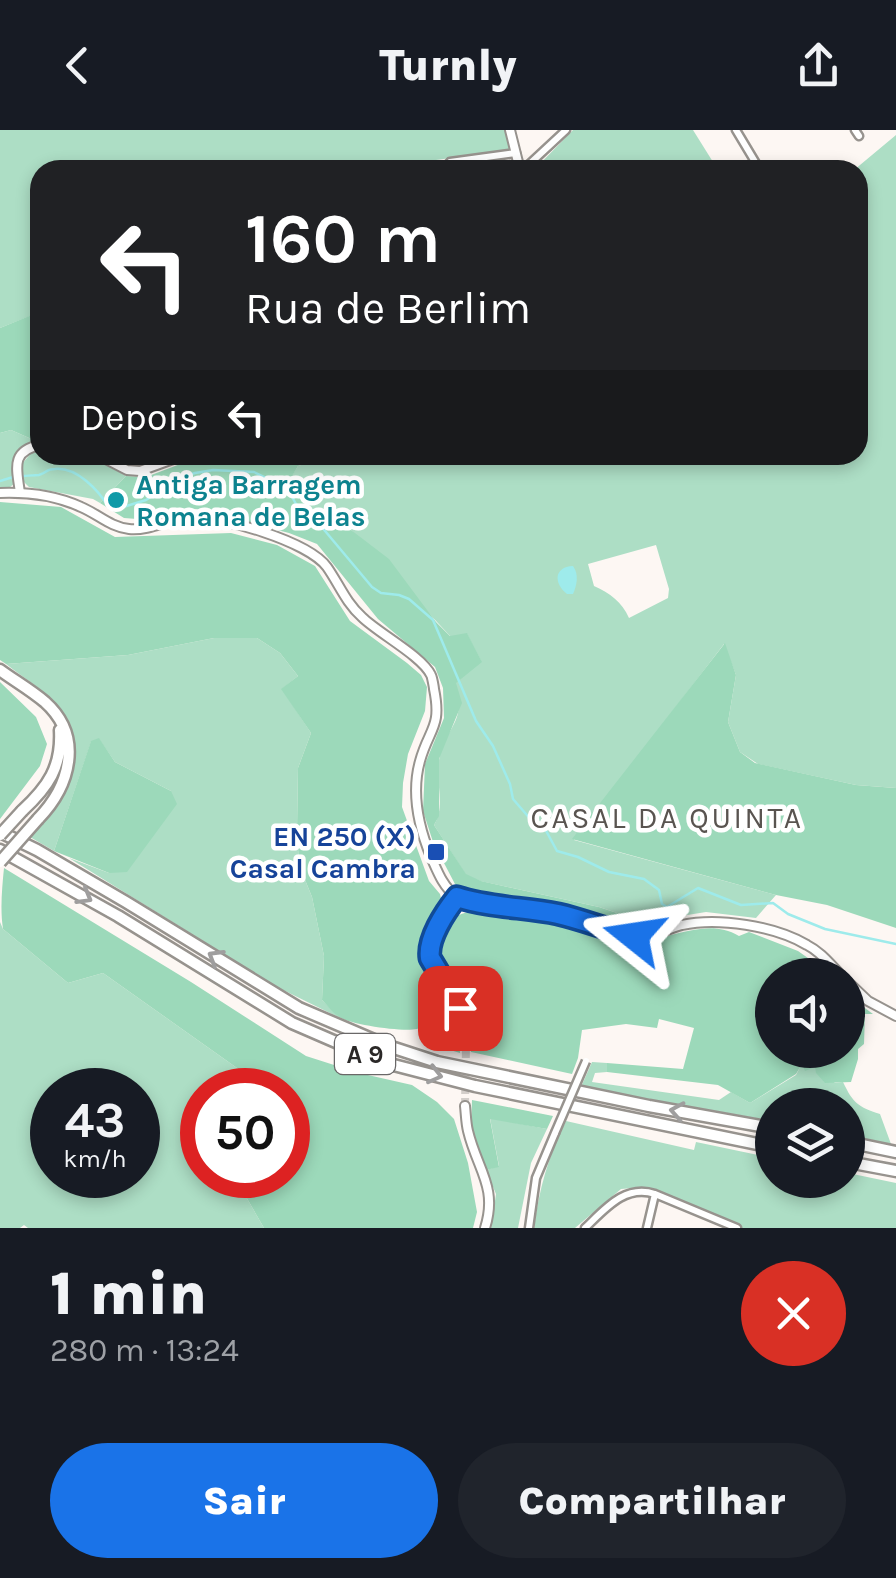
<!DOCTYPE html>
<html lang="pt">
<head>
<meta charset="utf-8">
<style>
  body { margin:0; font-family:Karla,sans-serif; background:#20242c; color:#f1f3f6; height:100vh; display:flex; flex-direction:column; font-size:38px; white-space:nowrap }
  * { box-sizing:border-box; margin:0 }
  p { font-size:32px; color:#9ea1a6 }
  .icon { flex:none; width:55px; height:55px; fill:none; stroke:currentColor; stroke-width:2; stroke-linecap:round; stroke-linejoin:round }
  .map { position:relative; height:1098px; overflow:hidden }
  .drawer { display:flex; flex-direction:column; background:#171b24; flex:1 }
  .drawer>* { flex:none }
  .guide { position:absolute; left:30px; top:30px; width:838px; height:305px; border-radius:30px; box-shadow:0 5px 15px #0003; background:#202124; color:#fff; overflow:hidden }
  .buttons { position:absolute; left:755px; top:828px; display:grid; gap:20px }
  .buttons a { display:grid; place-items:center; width:110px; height:110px; border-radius:50%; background:#171b24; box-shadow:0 5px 15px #0003; font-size:50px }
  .speed { position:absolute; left:30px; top:938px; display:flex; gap:20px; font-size:50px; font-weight:700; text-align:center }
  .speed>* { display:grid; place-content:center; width:130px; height:130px; border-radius:50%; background:#171b24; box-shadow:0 5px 15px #0003; line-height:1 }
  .speed small { font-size:25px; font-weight:400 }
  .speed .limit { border:15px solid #d22; background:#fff; color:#111 }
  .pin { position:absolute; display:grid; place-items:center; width:85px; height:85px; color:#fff; margin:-42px; border-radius:20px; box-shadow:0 5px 15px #0006 }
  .me { position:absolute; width:110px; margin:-55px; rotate:285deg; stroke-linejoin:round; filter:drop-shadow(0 0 8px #0008) }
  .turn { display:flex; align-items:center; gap:35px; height:210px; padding:0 50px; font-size:45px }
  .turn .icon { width:130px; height:130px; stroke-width:2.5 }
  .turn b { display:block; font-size:70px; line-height:85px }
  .then { display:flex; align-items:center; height:95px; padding:0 50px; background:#0003; gap:20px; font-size:38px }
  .round { display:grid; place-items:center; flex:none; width:105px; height:105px; border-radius:52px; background:#20242c }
  .overview { display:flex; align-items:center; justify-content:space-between; height:170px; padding:0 50px }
  h1 { font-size:60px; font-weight:800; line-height:75px }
  .button { display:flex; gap:20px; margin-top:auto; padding:20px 50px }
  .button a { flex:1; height:115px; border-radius:60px; background:#1a73e8; color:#fff; font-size:40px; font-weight:800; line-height:115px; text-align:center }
  .button a+a { background:#20242c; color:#f1f3f6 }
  header { display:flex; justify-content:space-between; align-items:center; height:130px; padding:0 50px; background:#171b24; font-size:45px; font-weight:800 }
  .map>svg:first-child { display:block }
</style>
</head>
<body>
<header><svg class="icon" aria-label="back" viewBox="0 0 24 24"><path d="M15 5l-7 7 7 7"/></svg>Turnly<svg class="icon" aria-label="share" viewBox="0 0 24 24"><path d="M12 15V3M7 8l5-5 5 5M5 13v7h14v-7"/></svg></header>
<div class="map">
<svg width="896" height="1098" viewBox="0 0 896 1098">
  <rect width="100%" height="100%" fill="#fdf7f3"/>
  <path fill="#addec5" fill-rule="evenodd" d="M0,0H505L510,20L436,30L432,40H40V175L35,184L0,198Z
    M573,0H693L718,40H534Z
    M896,5V658L856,655L758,634L740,622L728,592L736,545L724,514L574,710L776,765L756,788L706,782L644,792L599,777L480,751L466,745L434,695C446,676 435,652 439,630C445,597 468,592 455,553L481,531L467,504L451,507L351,400L327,392L287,353L298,336L320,329L447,325H858V40H854ZM656,415L669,459L668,468L629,488C622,472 610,463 594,456L588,434Z
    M11,300L36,311C9,319 14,327 16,352L9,358L0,359V303Z
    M40,320V325H88L126,346L100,373L93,369L29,357L24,352L22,334L31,323Z
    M214,508H257L280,523L298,546L282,559L311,603L298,638L297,698L299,735L312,767L324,826L322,870L340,888L279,858L69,728L109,743L171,661L115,632L99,609L91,612L54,721L30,707C39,697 49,688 56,677C77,646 79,603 55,574C42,558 22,547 6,534L128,525Z
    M0,792L3,799L68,853L103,843L261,955V960H202V1045H241L245,1065L264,1098H28L24,1095L20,1098H0ZM52,960H138V1045H52Z
    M592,932L607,933V942L595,943L592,952L719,970L731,962L750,973L796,945L802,933L815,936L835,953L843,952C853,973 858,977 880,984L891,1014L848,1005V975H772V991L581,957Z
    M490,988L547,999L531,1033L518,1098H491L496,1064L486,1040L499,1036Z
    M566,991L694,1020L696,1012L772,1028V1050H848V1043L896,1053V1098H742L646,1057L621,1059L575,1098H534C539,1060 548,1026 566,991Z"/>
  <path fill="#9cd9ba" d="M40,175V311H36L11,300L0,303V198L34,184Z
    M106,325H164L132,338Z
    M204,325H447L320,329L298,336L288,353L327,392L351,400L389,429L436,492L450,506L467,503L482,532L456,553L462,573L439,629V686L434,695L466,744L481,751L599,777L644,792L638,798L559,777L479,769L456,756L433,712L423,681L425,634L444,588L443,558L435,537L378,489L317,414L289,403L196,379L137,389L124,388L100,373L126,346L146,347Z
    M0,372L61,377L115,407L231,403L277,415L315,436L350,491L407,533L421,545L427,557L425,581L408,624L403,653L402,677L429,751L440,764L442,773L419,819L420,829L436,852L441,879C434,886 427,896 417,899C402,902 352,895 339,887C333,883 327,875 322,870L324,826L312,767L299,735L297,699L298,638L311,603L281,559L298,546L280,523L257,508H214L128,525L6,534L0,530Z
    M725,513L736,545L728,592L740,622L755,633L856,655L896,658V798L827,775L776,765L572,709Z
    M0,552L36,587L47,614L40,636L0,689Z
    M99,608L115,632L171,661L177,674L127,742L109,743L54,721L91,611Z
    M4,738L191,852L306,926L359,943L412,955L437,972L454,989L468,1033L477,1082L473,1098H264L245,1065L241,1045H288V960H261V955L103,843L68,853L3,799C0,780 2,758 4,738Z
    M469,782C502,786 538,787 571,795C596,801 621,810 647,809C679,807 708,788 739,806L749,802L798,821L832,845H772V920H848V861L858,873L873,884H865L864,914L858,919V929L851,952L825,953L816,943L815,937L805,941L802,934L796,944L750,973L718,955L607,942V933L683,939L694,898L659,889L657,898L626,894L582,900L578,928L572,944L471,922L462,867L439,831L435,818C443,801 449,785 469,782Z
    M451,887L459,905L460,923L427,913L428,908L435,906Z
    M472,970L553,986L547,999L490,989L499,1037L486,1040L471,995Z"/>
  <path fill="#9eebeb" d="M573,436C579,444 577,455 573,464H567C554,454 553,437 573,436Z"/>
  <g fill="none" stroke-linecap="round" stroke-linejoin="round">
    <path stroke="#9eebeb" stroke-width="2.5" d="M22,346C24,346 38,345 39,345C49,342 45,339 55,339C77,337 98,360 108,376L120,378L146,370L182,347L195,343L213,340L254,342L287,358L296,374L310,383L372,457L381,463L399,465L409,469L433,490L476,591L493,616L510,654L513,669L532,691L544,697L557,721L578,727L609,742L644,749L659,760L662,774L667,777L698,758L741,775L773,773L788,784L825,799L896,814
      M0,351L13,347"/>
    <path stroke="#d3ceca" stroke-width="8" stroke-dasharray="8 4" stroke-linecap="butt" d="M465,976L466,915"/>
    <g stroke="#97938e" stroke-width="11">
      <path id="minor" d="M736,0L760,40
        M855,0L859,6
        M443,40L450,32L516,23
        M523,40L566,0
        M529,1098L536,1048L555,1003
        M585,1098C605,1079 625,1054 655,1064L737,1098
        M647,1098L655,1064"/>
    </g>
    <g stroke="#97938e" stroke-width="12">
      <path id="tertiary" d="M510,0L520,40
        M98,325L127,340L140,341L184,325
        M20,363C17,339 10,321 40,315
        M457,767C445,782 428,809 430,829L459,878L466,915
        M465,976C466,985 466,993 468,1001C477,1039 498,1057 485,1098"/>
    </g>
    <g stroke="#97938e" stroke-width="12">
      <path id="secondary" d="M0,363C27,362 57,366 81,377C98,384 110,397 129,399C150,401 168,389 188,387C221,386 308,411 327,437C339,454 346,473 362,487C378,503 422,526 431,545C432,546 434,558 434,559C442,598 429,598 420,631C411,663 419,698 431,727C437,740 443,757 455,765C476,780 518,780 543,782C576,786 605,804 638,806C654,807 667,799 682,795C718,787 775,796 807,815C821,822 830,834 841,845
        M848,852L868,871L896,886"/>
    </g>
    <g stroke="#97938e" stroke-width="15">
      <path id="trunk" d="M0,540C15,551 31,560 45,572C84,607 70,656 38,689
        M22,681C48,657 62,637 60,600"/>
    </g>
    <g stroke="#97938e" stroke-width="15">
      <path id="motorway" d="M0,702L37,720L126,772L299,878L388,916L437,932L649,976L772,998
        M0,720L118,786L292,893L382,932L475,956L772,1017
        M848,1012L896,1022
        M848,1032L896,1041"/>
    </g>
    <use href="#minor" stroke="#fff" stroke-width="6"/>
    <use href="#tertiary" stroke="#fff" stroke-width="8"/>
    <use href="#secondary" stroke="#fff" stroke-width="8"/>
    <use href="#trunk" stroke="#fff" stroke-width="10"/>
    <use href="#motorway" stroke="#fff" stroke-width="10"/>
    <g stroke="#97938e" stroke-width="11" stroke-linecap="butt">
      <path id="minor-bridge" d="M555,1003L586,931"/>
    </g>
    <g stroke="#97938e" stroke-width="15" stroke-linecap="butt">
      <path id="trunk-bridge" d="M0,705L22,681
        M0,732L38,689"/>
    </g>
    <use href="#minor-bridge" stroke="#fff" stroke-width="6"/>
    <use href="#trunk-bridge" stroke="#fff" stroke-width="10"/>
  </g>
  <defs><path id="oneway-chevron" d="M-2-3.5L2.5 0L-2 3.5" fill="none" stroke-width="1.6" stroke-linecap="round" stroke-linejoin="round" transform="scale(2.5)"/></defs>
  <g stroke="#9f9e9e">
    <use href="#oneway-chevron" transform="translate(85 767) rotate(30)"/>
    <use href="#oneway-chevron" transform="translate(215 827) rotate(-149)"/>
    <use href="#oneway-chevron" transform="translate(435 945) rotate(14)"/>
    <use href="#oneway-chevron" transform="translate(677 981) rotate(-170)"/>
  </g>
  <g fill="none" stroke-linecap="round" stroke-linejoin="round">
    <g stroke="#114b97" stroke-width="25">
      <path id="route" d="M460,878L430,828C427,809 445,782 457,767C491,778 524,777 558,784C584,790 608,800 634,806"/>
    </g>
    <use href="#route" stroke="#1a73e8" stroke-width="18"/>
  </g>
  <circle fill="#0f9aa8" stroke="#fff" stroke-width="4" cx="116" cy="370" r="10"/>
  <rect fill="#1a4fb4" stroke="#fff" stroke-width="4" x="426" y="712" width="20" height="20" rx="5"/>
  <g text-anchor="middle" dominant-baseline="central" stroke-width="9" stroke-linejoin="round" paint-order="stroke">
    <rect fill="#fff" stroke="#6a6868" stroke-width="2.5" x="335" y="904" width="60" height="40" rx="8"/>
    <g font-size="25" font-weight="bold" fill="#2a2827">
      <text x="365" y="924">A 9</text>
    </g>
    <g font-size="28" font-weight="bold" fill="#0d838f" stroke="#fff" text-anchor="start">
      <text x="136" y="354">Antiga Barragem<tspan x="136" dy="32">Romana de Belas</tspan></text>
    </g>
    <g font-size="28" font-weight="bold" fill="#164399" stroke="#fff" text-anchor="end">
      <text x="416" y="706">EN 250 (X)<tspan x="416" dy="32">Casal Cambra</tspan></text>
    </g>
    <g font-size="30" letter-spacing="2.5" fill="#595450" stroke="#fff">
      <text x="667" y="688">CASAL DA QUINTA</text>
    </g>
  </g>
</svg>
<div class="buttons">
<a><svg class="icon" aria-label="sound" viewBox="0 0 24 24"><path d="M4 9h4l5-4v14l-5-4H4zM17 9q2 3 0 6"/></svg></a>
<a><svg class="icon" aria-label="layers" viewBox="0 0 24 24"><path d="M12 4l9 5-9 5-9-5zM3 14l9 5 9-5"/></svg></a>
</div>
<div class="speed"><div>43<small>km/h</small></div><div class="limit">50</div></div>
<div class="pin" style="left:460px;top:878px;background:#d93025"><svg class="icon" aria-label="arrive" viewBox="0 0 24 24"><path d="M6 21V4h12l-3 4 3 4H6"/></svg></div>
<svg class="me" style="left:634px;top:806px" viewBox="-20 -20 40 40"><path d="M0-17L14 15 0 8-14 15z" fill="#1a73e8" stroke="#fff" stroke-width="4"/></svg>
<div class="guide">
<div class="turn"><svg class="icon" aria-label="left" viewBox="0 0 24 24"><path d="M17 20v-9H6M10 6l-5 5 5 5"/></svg><div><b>160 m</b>Rua de Berlim</div></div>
<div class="then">Depois<svg class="icon" aria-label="left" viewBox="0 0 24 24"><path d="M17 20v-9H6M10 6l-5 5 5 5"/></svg></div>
</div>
</div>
<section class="drawer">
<div class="overview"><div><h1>1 min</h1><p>280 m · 13:24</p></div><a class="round" style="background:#d93025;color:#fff"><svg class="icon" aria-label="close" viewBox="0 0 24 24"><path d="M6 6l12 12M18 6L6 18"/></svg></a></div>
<div class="button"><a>Sair</a><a>Compartilhar</a></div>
</section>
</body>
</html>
